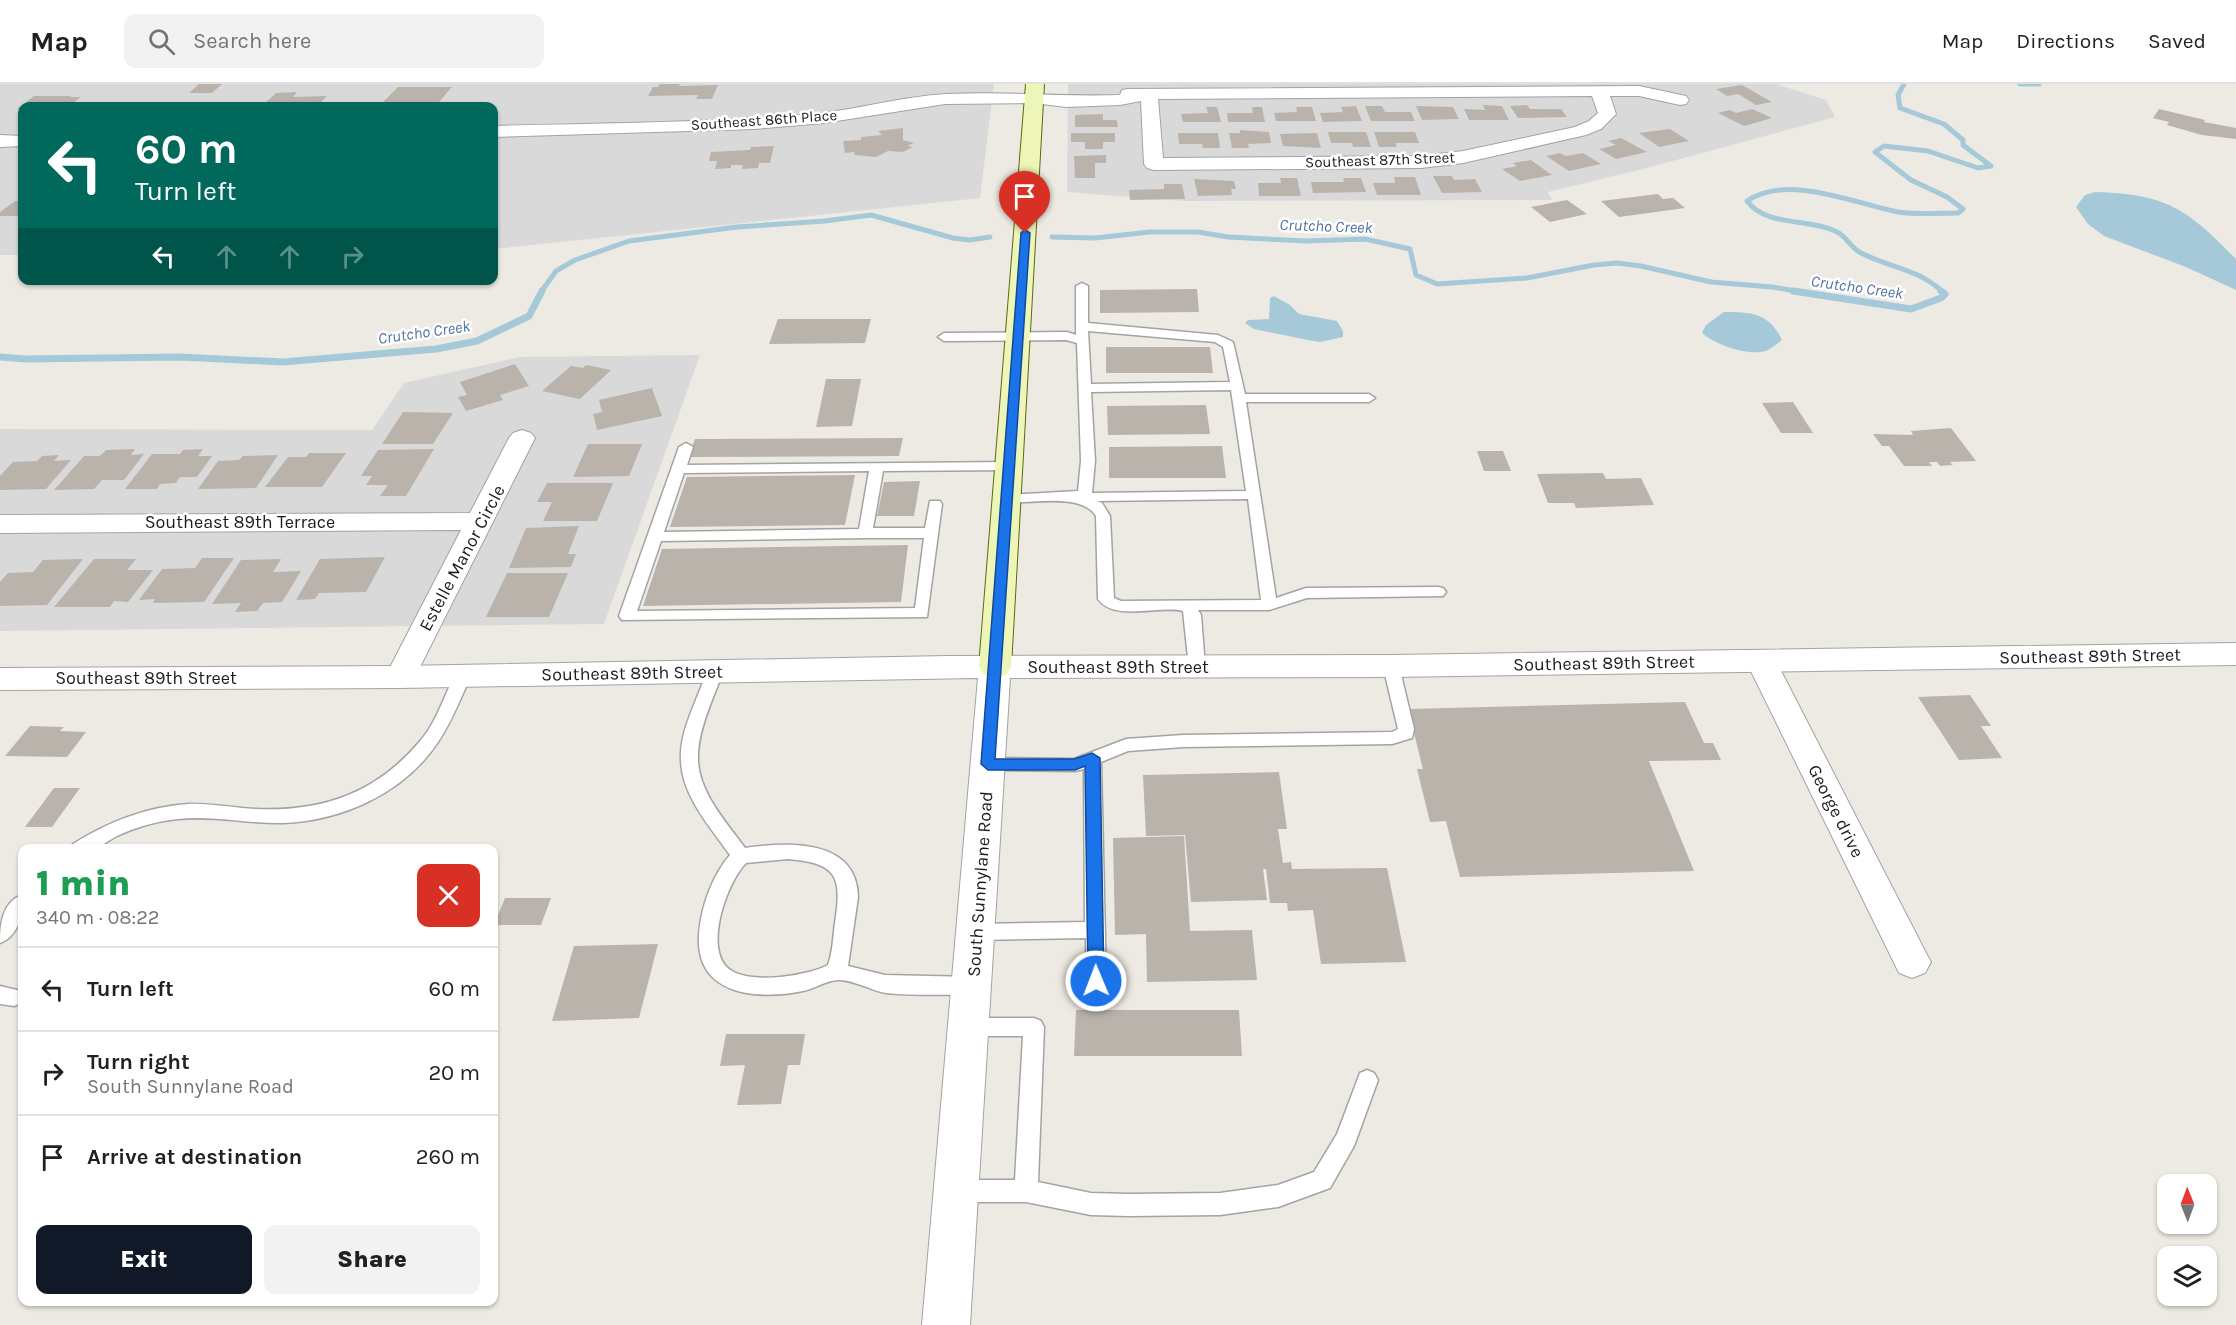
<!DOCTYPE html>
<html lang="en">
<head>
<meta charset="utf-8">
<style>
  body { margin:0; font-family:Karla,sans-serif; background:#f2f2f2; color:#202124; height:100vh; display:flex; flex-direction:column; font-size:22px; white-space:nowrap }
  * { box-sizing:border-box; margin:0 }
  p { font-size:20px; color:#757577 }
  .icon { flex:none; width:33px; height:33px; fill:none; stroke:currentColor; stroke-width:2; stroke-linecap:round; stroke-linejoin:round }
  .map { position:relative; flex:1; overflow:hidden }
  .details { position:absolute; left:18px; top:760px; width:480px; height:462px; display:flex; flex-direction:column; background:#fff; border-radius:12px; box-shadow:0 2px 4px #0004 }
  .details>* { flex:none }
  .banner { position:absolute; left:18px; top:18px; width:480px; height:183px; border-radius:12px; box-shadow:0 2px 4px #0004; background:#00695c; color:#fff; overflow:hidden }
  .needle { width:39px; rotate:359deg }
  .controls { position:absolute; left:2157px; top:1090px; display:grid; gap:12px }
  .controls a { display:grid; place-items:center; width:60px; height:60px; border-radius:12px; background:#fff; box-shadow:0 2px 4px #0004; font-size:30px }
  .pin { position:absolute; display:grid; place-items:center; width:51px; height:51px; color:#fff; margin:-62px -26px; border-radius:50% 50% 50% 0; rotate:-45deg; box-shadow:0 0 6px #0007 }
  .pin .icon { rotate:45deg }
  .me { position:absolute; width:66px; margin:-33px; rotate:359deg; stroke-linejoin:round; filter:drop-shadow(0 0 4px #0008) }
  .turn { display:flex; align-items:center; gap:21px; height:126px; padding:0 18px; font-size:27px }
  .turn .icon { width:78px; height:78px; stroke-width:2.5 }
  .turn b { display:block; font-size:42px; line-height:51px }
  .lanes { display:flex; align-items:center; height:57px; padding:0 18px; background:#0003; justify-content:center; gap:30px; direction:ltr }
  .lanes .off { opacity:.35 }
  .round { display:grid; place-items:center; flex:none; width:63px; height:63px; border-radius:12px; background:#f2f2f2 }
  .summary { display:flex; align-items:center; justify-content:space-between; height:102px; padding:0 18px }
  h1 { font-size:36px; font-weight:800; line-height:45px; color:#1e9e55 }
  .action { display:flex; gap:12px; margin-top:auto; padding:12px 18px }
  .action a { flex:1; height:69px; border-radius:12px; background:#111827; color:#fff; font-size:24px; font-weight:800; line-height:69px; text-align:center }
  .action a+a { background:#f2f2f2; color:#202124 }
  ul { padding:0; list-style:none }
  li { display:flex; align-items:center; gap:18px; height:84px; padding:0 18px; border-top:2px solid #e0e0e0 }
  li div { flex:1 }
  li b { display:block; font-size:22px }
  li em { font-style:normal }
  header { display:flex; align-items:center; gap:36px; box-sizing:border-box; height:84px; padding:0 30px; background:#fff; border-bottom:2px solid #e0e0e0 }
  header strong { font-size:28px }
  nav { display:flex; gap:33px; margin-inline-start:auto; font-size:21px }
  .search { width:420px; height:54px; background:#f2f2f2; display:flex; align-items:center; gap:15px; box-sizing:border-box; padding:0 21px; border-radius:12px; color:#757577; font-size:22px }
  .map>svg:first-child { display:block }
</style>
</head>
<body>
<header>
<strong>Map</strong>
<div class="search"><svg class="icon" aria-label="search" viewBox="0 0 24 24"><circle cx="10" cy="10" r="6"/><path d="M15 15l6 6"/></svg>Search here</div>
<nav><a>Map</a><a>Directions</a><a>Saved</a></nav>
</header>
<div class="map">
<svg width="2236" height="1241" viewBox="0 0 2236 1241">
  <rect width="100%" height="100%" fill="#edeae3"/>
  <path fill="#dad9d9" d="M0,0H994L980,114L504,164H494V22H22V171H0Z
    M1068,0H1776L1826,16L1835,33L1643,85L1548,108L1552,116L1185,117L1067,108Z
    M700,271L604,540L0,547V345L372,346L404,299L520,273Z"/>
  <path fill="#a5c9d8" d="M2095,108C2167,110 2187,125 2236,175V206L2186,183L2104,152L2088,140L2076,123L2085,111Z
    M1274,212L1290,221L1299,230L1337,237L1343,247V253L1320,258L1308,256L1254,245L1245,239L1248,236L1269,235L1270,214Z
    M1724,228C1752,228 1769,229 1782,256C1777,260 1771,265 1766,267C1747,272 1716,261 1702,249L1706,241Z"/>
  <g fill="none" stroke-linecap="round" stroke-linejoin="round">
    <path stroke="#a5c9d8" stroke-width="5" d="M1904,0L1898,11L1900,24L1944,40L1963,56V61L1991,82L1978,84L1928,67L1884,62L1875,68L1911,96L1947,113L1963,125L1958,129C1939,129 1917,131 1898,128C1856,120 1787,89 1747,117C1766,143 1810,134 1837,148C1846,152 1851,164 1861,169C1891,184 1916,184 1943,208
      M2020,0H2039
      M1052,153L1095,154L1150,148H1198L1228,153L1306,157L1365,155L1410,165L1416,191L1437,200L1527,194L1594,181L1617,179L1641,182L1711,198L1772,203L1802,208
      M541,208L556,187L575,176L629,157L737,143L825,137L871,131L953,154L970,156L990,153"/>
    <path stroke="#a5c9d8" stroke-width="7" d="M1793,207L1911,225L1941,214L1945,210L1941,207
      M0,273L26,275L180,273L283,278L436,265L477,257L529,232L542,207"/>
  </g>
  <path fill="#b9b3ac" d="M199,0H222L212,9H189Z
    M660,0H680L679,2L718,1L712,15H696L698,11L648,12L653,3H658Z
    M1742,1L1772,18L1756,21L1738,10L1727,12L1716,5Z
    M398,3H452L438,19L404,18L400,22H379Z
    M297,8L293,13L327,12L317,22H237L239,20H264L276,9Z
    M34,12H71L70,13H81L69,22H22V25H17Z
    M169,18L167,20H187L184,22H132L136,19Z
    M1483,21L1502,22L1509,36H1469L1464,25L1485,26Z
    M1527,21L1530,25H1561L1567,33L1518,34L1510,22Z
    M1356,22L1362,37L1323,38L1320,29L1343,28L1341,23Z
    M1365,22H1382L1385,28H1411L1415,37H1371Z
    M1416,22L1453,23L1459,35L1422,36Z
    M1206,23H1217L1221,38H1183L1181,30L1208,29Z
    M1252,23H1262L1265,38H1228L1227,29H1253Z
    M1296,23H1312L1316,37H1276L1274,29L1297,28Z
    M1752,25L1772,34L1744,42L1718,29L1730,26L1736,29Z
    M2159,25L2205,36L2204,38L2236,44V55L2202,51L2167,41L2169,38L2153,34Z
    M1103,30V36H1117L1118,43H1075V31Z
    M903,44V56L914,59L907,62L913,63L903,68L888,67L876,73L855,71L854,68L845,69L843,57L861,56V53L882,51L878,47Z
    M1670,45L1689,57L1659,63L1639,49Z
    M1240,46L1269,48L1271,59L1248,60L1249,64H1232L1229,49H1240Z
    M1328,48H1366L1371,63H1353L1352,59H1331Z
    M1374,48H1415L1419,59H1395L1397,63H1379Z
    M1071,49H1115V58H1103V65H1085V58H1071Z
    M1178,49H1218L1220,64H1203L1202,60H1179Z
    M1317,49L1321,64L1283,62L1280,50Z
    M1621,54L1647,68L1616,75L1599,65L1616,61L1608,57Z
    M774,62L770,79H759L758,84L742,85L743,81H731V84L715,85L717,77H709L711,68L750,66L751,63Z
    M1560,69L1566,72L1583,69L1601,80L1569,87L1546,72Z
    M1106,71V79H1095V94H1075L1074,72Z
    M1531,76L1552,91L1520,97L1502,85L1517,82L1513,79Z
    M1433,92H1452L1454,96L1475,95L1482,108L1442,109Z
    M1394,93H1415L1421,111H1377L1373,99H1395Z
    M1280,94H1297L1301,112H1259L1258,99H1281Z
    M1343,94H1361L1366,108L1313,109L1311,98H1344Z
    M1194,95L1234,97L1236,105H1231L1232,111L1198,112Z
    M1164,100H1182L1185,115L1130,116L1129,106L1164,105Z
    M1658,110L1663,115L1673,114L1685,124L1619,133L1601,117Z
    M1567,116L1587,130L1550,138L1531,123Z
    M15,117H22V132H0V128Z
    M1197,205L1199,228L1100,229V206Z
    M778,235H871L865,259L769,260Z
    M1106,263H1210L1213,289H1106Z
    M515,280L529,302L500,311L503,316L466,327L458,313L467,311L460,298Z
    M586,281L611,286L580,315L542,307L571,282L583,284Z
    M826,295H861L852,342L816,343Z
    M652,304L662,332L597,346L593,330L602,328L599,316Z
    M1793,318L1813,349H1781L1762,319Z
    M1206,321L1210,350L1108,351L1107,322Z
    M403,328L453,329L433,360H382Z
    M1951,344L1976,377L1950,378L1953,381L1940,382L1937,378H1929L1932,382H1904L1889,362H1882L1873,350L1913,351L1911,347Z
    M903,354L899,372L688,373L695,355Z
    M588,360H642L629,392L573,393Z
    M1222,362L1226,394H1109V363Z
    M135,365L131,371L144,370L124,396H102L94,405L54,406L84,372H100L106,366Z
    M203,365L198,372H212L197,393H180L176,399L160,400L157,405H125L152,370H180L183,366Z
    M434,365L406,412H380L388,401H366L372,392H361L378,366Z
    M1477,367H1503L1511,387H1484Z
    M309,369H346L322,403H265L288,373H306Z
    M59,371L54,377L71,376L46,405L0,406V392L13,378L37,377L42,372Z
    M278,371L256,404L198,405L218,377L239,376L243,372Z
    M1603,389L1606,395L1641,394L1654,421L1576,424L1574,419H1548L1537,390Z
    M855,391L845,441L670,443L687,393Z
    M920,397L914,432H877L884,398Z
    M547,399H613L597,437H543L552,418H537Z
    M579,442L568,470H576L571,483L509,484L526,444Z
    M908,461L901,518L643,522L662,465Z
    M385,473L366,508L319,509L315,515L296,516L320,475Z
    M202,474H234L204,518L153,519L155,515L139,516L162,485L195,484Z
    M83,475L47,521L0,522V498L8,489L33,488L43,476Z
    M94,475H136L127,486H153L128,518L114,517L110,523H54Z
    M281,475L273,488L301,487L282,518L263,519L257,527L235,528L241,519L212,520L241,476Z
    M507,489H568L549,533H486Z
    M1970,611L1991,642H1981L2002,674L1959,676L1918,613Z
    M1685,618L1704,659H1713L1721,676L1649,677L1694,787L1460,793L1446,737L1430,738L1417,685H1423L1408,625Z
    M30,642L64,643L60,647L86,648L67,673L5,672Z
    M1279,688L1287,745H1278L1283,779L1291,778L1292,785L1387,784L1406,878L1321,880L1313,826L1288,827L1287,819H1270L1266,785H1263L1267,816L1191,818L1185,751L1146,752L1143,691Z
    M54,704H80L52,743H25Z
    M1184,752L1190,847L1252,846L1257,896L1147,898L1146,850L1115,851L1113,754Z
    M505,814H551L541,841H494Z
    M658,860L639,934L552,937L574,862Z
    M1076,926H1239L1242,972H1074Z
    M726,950H805L800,981H788L781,1020L737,1021L745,981L720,982Z"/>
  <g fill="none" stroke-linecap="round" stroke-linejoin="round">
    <g stroke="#a3a3a3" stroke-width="3">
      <path id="service" d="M1082,199L1088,202V239L1218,251L1233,258L1245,310H1369L1375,314L1369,318H1246L1276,514L1306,504L1438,503L1443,504L1446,508L1443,512L1307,514L1269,526H1198L1201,531L1205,583L1203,587H1191L1189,583L1183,527C1159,521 1114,538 1098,515L1096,432C1082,409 1031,419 1007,419L1000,415L1007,411L1078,407L1081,377L1077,259L1066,256L944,257L938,253L944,249L1067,248L1076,251V202ZM1088,247L1215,258L1223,263L1230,298L1091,300ZM1231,306L1246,407L1092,409L1095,377L1091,308ZM1248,415L1261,516L1121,517L1114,514L1110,432L1102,419L1097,417Z
        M686,359L693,363L687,381L1010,378L1017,382L1010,386L883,387L873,444H925L930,417H940L942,420L927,533L622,536L619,532L679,363ZM869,387L859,445L664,448L684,389ZM865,454H924L915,524L637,527L661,457Z
        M1391,576L1397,578L1399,582L1414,645L1412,654L1392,660L1183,663L1128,667L1101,678L1106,897L1103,903L1096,906L1089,903L1086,897V854L977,856L970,854L967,848L970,842L977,840L1085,838L1084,685L1075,687L988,686L982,685L979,680L982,675L988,674L1074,675L1126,655L1183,651L1392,648L1398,645L1383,582L1385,578Z
        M715,581L721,583L723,587C714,614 697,646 698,676C699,709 727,739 745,764C787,758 857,754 858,813L848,882L885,891L973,893L980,896L983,902L980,908L973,911C944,910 915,912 886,909C872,907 852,895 838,896C827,896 814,905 803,907C758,916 695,912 699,851C701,823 712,792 730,771C711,744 682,712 681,677C679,647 698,615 707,587L709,583ZM788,775C838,779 842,793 835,839C833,853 833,867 828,881C807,892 749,901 729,885C703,865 727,798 746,779Z
        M463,586L469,588L471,592C460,615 451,640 436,661C402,710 341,737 283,739C248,740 213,731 178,735C157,737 136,743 117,752C109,756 101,763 93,765C86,766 77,765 70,765L73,760C108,738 146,723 188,720C210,719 233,724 256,725C323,728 377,709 421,656C438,636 444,610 457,588Z
        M22,811C24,828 19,852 0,859C0,841 2,818 22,811Z
        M0,902L21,907V919L14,922L0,920Z
        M969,934H1034L1041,937L1044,943L1038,1098L1091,1109L1128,1110L1220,1109L1278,1101L1314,1088L1337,1050L1360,989L1367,986L1374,989L1378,996L1354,1062L1330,1104L1278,1123L1220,1131L1128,1132L1091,1131L1026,1118H958L950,1115L947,1107L950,1099L958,1096H1015L1023,952H969L962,949L959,943L962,937Z"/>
    </g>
    <g stroke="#a3a3a3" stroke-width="2">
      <path id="minor" d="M1639,2L1686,12L1689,16L1686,20L1680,21L1639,12H1610L1616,30L1601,45L1586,51L1463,79L1421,84L1154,86L1147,84L1144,80L1141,17L1120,21L1066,23L1034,19L945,20L824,39L754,45L494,53V42C600,39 706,39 812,30C857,26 902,12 947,10C1005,7 1062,13 1120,11L1122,6L1128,5ZM1592,12L1598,29L1589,37L1575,43L1463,67L1421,72L1163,74L1158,15Z
        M0,51L22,52V62L0,63Z
        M522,346L531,349L535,354L415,593L411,601L400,604L389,601L385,593L461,446L0,449V431L470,429L509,354L513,349Z
        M1761,566L1772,569L1776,577L1925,867L1931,878L1925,889L1912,894L1899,889L1746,577L1750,569Z"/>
    </g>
    <g stroke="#a3a3a3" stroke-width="2">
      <path id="tertiary" d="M2236,559V581L1391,593L1010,594L970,1241H922L978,594L400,604L0,606V584L400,582L948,572L1391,571Z"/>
    </g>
    <g stroke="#596b0c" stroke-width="2">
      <path id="secondary" d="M1026,0H1044L1011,583L1006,591L995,594L984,591L979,583Z"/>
    </g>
    <use href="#service" fill="#fff" fill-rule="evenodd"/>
    <use href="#minor" fill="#fff" fill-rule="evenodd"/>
    <use href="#tertiary" fill="#fff" fill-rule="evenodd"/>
    <use href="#secondary" fill="#edf5b9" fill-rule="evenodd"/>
  </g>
  <path fill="#1a73e8" stroke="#114b97" stroke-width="1.5" d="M1025,146L1030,149L995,675H1074L1092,669L1100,674L1104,897L1102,902L1096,904L1090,902L1088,897L1085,682L1075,686H988L981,680L1021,149Z"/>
  <g text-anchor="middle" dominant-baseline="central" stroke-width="5" stroke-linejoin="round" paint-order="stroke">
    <g font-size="15" fill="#1c1c1c" stroke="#fff">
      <text transform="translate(764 36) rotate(-4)">Southeast 86th Place</text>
      <text transform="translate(1380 76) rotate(-2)">Southeast 87th Street</text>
    </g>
    <g font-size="16" font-style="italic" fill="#5073a5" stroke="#fff">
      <text transform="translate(1326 142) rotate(2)">Crutcho Creek</text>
      <text transform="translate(1857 203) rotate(8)">Crutcho Creek</text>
      <text transform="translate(424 248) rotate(-8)">Crutcho Creek</text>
    </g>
    <g font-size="18" fill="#1c1c1c" stroke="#fff">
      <text x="240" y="438">Southeast 89th Terrace</text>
      <text transform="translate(462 474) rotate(-62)">Estelle Manor Circle</text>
      <text transform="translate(2090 572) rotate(-1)">Southeast 89th Street</text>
      <text transform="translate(1604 579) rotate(-1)">Southeast 89th Street</text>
      <text x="1118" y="583">Southeast 89th Street</text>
      <text transform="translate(632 589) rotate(-1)">Southeast 89th Street</text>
      <text x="146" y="594">Southeast 89th Street</text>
      <text transform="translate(1836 727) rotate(63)">George drive</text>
      <text transform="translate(980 800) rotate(-86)">South Sunnylane Road</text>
    </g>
  </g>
</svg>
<div class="controls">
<a><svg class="needle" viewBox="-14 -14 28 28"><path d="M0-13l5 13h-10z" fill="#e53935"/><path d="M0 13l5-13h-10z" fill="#757577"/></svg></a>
<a><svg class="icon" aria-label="layers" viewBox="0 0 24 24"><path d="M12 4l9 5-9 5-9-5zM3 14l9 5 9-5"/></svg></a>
</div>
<div class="pin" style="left:1025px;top:149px;background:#d93025"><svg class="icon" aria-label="arrive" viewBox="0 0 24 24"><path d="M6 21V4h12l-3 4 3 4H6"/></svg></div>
<svg class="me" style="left:1096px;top:897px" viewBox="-20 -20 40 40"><circle r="17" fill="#1a73e8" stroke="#fff" stroke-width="3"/><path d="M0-11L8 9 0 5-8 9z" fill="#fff"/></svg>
<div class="banner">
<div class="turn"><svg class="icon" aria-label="left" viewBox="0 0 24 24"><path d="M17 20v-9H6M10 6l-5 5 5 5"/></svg><div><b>60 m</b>Turn left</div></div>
<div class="lanes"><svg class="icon" aria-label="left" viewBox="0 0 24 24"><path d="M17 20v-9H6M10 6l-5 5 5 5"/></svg><svg class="icon off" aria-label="ahead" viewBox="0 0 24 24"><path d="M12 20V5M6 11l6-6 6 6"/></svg><svg class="icon off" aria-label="ahead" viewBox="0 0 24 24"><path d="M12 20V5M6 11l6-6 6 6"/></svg><svg class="icon off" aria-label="right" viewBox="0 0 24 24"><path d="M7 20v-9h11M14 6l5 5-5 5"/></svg></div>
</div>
<section class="details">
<div class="summary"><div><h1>1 min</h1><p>340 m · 08:22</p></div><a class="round" style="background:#d93025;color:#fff"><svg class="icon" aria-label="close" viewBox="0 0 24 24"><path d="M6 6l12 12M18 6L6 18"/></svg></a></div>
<ul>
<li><svg class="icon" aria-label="left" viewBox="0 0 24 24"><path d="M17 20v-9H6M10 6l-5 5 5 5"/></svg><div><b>Turn left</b></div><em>60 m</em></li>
<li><svg class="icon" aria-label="right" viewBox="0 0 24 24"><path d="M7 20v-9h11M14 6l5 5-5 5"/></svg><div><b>Turn right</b><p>South Sunnylane Road</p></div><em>20 m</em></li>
<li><svg class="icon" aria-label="arrive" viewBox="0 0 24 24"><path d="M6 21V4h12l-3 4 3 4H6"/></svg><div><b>Arrive at destination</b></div><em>260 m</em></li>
</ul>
<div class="action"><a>Exit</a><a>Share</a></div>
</section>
</div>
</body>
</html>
